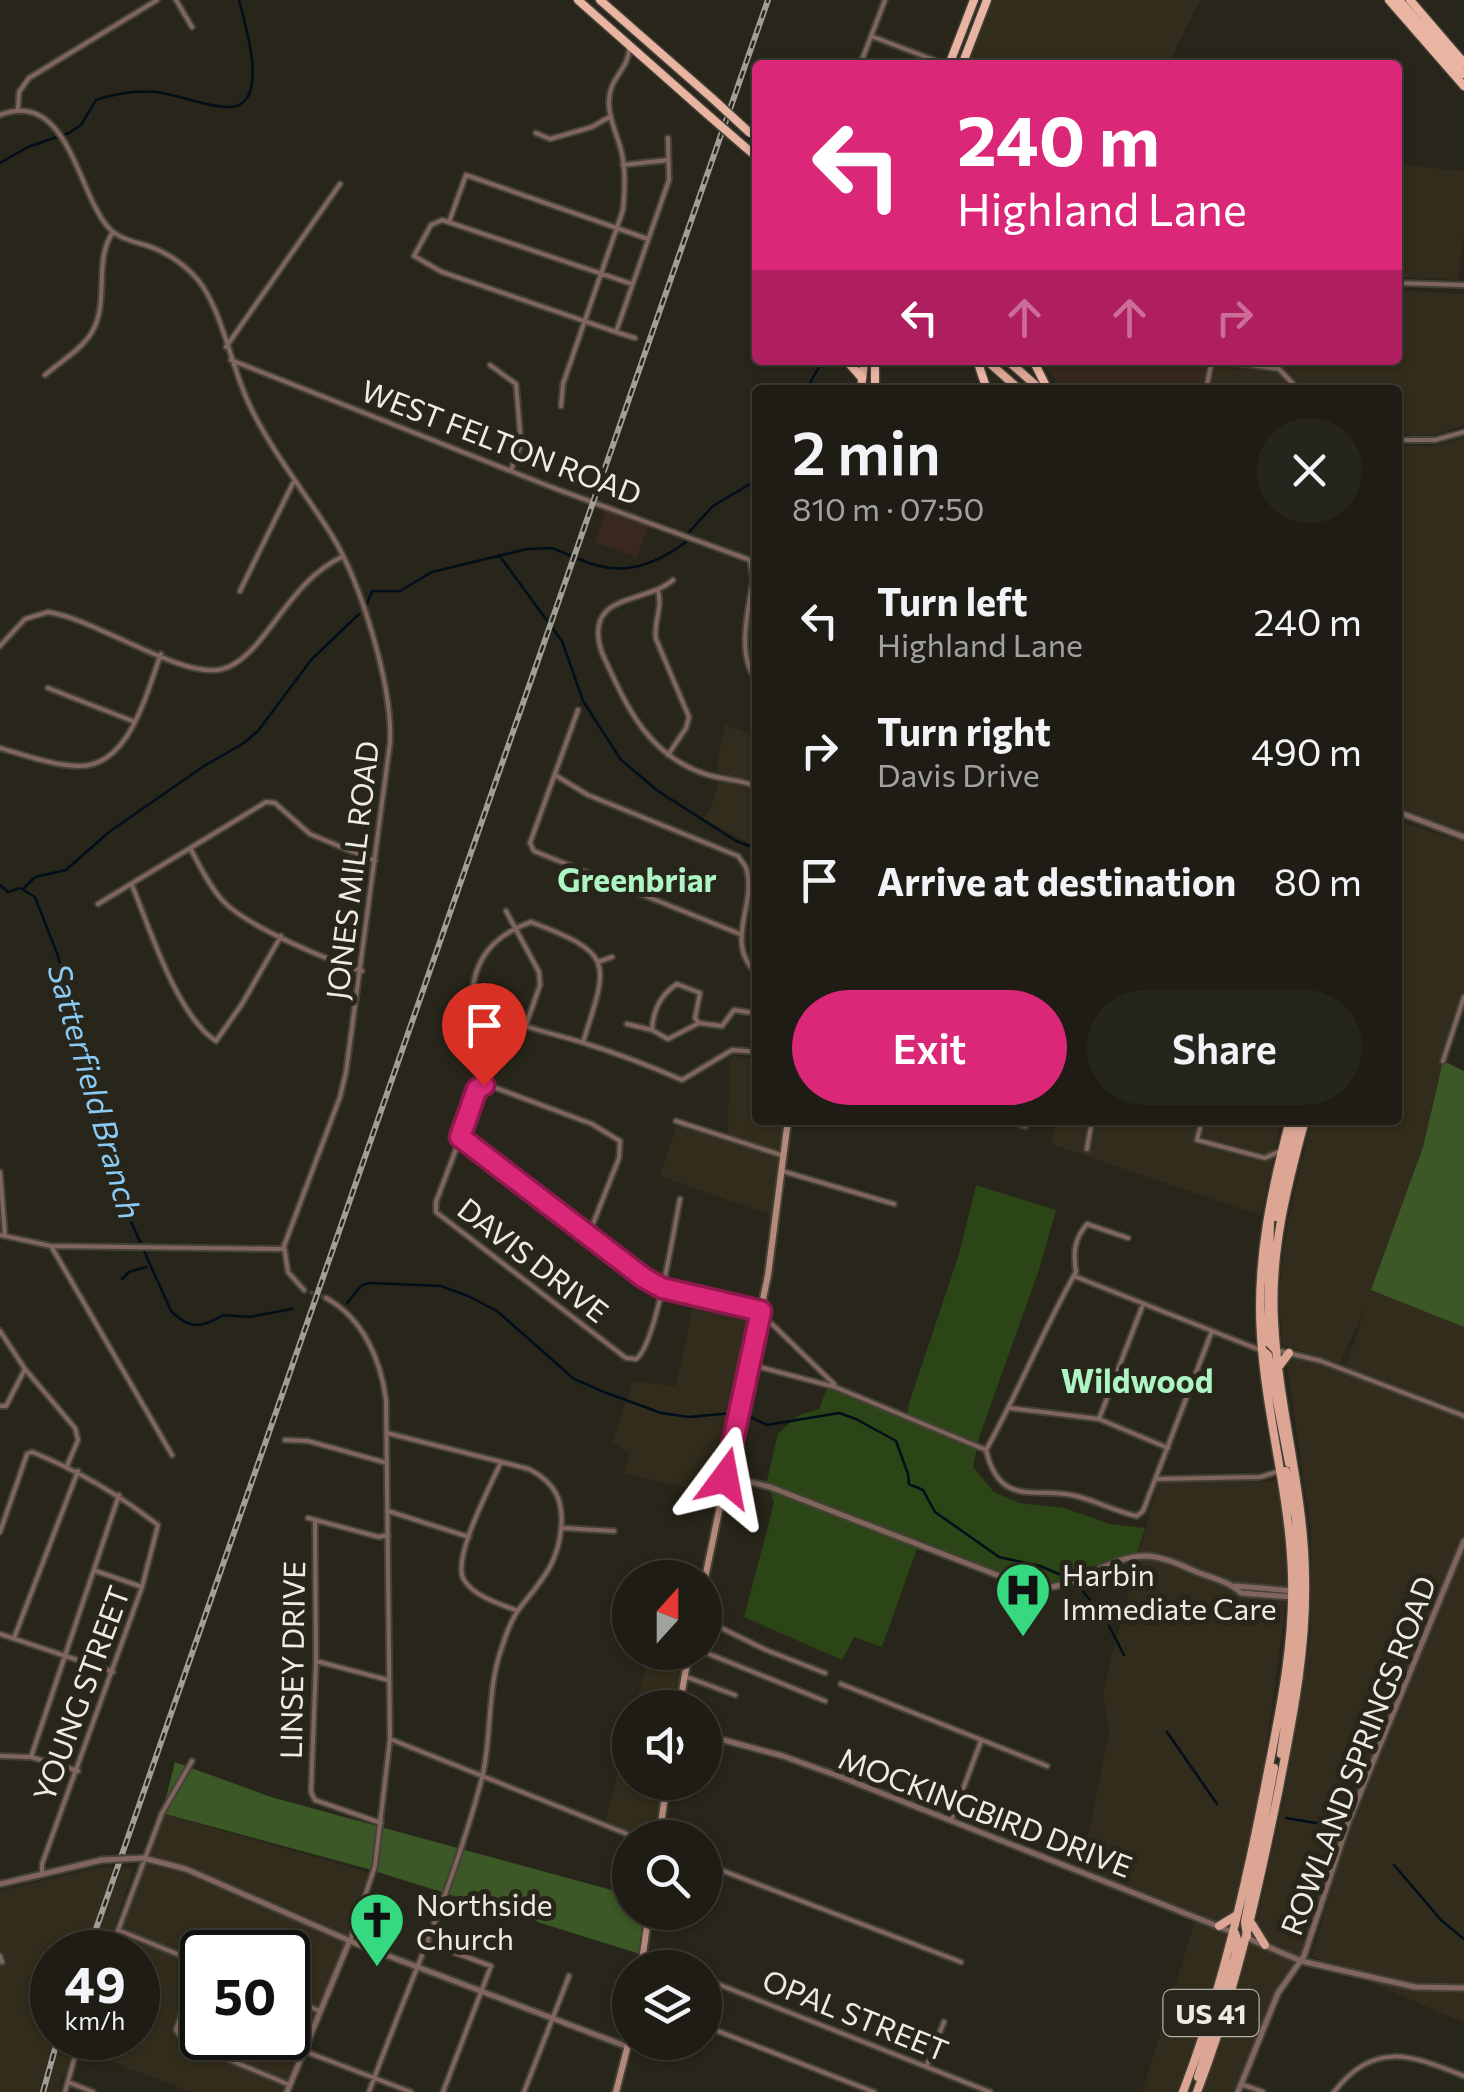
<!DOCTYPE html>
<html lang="en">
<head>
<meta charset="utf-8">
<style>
  body { margin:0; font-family:Commissioner,sans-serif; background:#26251d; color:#f1f3f6; height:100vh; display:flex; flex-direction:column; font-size:38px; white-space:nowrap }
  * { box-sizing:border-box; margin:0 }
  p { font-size:32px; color:#a1a1a0 }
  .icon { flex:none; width:55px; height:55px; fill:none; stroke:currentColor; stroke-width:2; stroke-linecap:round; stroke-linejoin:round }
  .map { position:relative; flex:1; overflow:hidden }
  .side { position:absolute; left:752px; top:385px; width:650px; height:740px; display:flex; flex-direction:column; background:#1e1c14; border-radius:10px; box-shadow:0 2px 8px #0004,0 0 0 2px #3c3a34 }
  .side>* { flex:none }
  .banner { position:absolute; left:752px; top:60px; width:650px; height:305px; border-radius:10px; box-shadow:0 2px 8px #0004,0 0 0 2px #3c3a34; background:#db2777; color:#fff; overflow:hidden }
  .needle { width:65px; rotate:21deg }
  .tools { position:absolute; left:612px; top:1560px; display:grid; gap:20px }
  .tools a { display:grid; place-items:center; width:110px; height:110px; border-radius:50%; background:#1e1c14; box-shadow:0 2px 8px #0004,0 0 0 2px #3c3a34; font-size:50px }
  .speed { position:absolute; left:30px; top:1930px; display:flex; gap:20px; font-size:50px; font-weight:700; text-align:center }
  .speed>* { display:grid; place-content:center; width:130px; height:130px; border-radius:50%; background:#1e1c14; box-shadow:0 2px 8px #0004,0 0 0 2px #3c3a34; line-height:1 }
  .speed small { font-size:25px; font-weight:400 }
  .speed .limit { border:5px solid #111; border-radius:15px; background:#fff; color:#111 }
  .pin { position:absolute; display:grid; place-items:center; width:85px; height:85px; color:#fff; margin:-102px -42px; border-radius:50% 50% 50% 0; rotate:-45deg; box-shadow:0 0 10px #0007 }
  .pin .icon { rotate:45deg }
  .me { position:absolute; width:110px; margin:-55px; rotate:13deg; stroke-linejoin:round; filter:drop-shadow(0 0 8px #0008) }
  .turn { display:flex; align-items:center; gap:35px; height:210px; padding:0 40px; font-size:45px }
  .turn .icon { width:130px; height:130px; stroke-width:2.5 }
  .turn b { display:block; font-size:70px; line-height:85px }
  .lanes { display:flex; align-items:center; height:95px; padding:0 40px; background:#0003; justify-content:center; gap:50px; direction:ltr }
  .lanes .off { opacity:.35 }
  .round { display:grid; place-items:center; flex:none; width:105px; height:105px; border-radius:52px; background:#26251d }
  .headline { display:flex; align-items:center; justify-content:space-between; height:170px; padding:0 40px }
  h1 { font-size:60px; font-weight:600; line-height:75px }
  .action { display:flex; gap:20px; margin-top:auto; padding:20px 40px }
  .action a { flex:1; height:115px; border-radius:60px; background:#db2777; color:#fff; font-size:40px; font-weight:600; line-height:115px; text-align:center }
  .action a+a { background:#26251d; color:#f1f3f6 }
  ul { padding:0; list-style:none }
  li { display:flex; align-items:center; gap:30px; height:130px; padding:0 40px }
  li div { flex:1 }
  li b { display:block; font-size:38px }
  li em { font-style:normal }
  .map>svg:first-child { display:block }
</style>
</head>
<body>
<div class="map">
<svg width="1464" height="2092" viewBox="0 0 1464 2092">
  <rect width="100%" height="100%" fill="#28251a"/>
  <path fill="#312c1b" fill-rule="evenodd" d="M992,0H1200L1168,65H966Z
    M1398,164L1464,171V236L1458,280L1398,277Z
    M1398,290L1464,294V425L1434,435L1413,436L1398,432V390H1209L1215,366L1245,370L1247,360H1398Z
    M1464,438V834L1398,806V445L1430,447Z
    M725,725L757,736V848L703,818L710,809L720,778L717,765Z
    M1398,822L1464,842V999L1443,1061L1423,1147L1372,1289L1464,1327V2023L1312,1957L1344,1845L1338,1842L1300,1955L1277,1988L1235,2092H1142L1196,1917L1232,1927L1081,1872L1109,1732L1103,1690L1158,1482L1276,1481L1290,1537L1284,1617L1264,1766L1233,1928L1254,1934L1283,1801L1311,1634V1532L1287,1364L1290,1358L1306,1359L1344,1372L1366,1307L1339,1365L1282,1344L1279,1289L1286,1231L1311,1120H1398Z
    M735,1056L757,1059L758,1120H788L778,1160L777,1218L660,1176L678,1121L728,1142L729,1058Z
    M1056,1120H1282L1261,1216L1051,1144Z
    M695,1295L761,1311L738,1423L728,1438L717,1494L624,1474L629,1453L612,1441L633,1381L676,1386Z
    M650,1653L683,1663L677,1707L635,1708Z
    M630,1727V1782L667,1783L659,1837H637L604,1824Z
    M162,1813L371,1873L334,1978L287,2092H191L77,2049L59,2085L63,2092H0V1891L100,1867L133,1868L107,1952H52V2038H138V1952H110ZM202,1952H288V2038H202Z"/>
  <path fill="#38281d" d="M606,509L649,524L637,558L595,542Z"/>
  <path fill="#36291c" d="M1041,360H1247L1246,370L1207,363L1202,390H1064Z"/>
  <path fill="#2b4516" d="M976,1185L1056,1210L1039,1270L979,1438L973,1467L994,1492L1019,1503L1064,1508L1110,1524L1145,1528L1137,1554C1109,1560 1082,1579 1055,1582C1016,1587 957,1554 920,1540L882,1647L854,1637L842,1660L744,1617L774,1503L767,1481L778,1433L799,1415L819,1409L828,1386L907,1416L909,1403L959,1254Z"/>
  <path fill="#3c5826" d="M1443,1061L1464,1071V1327L1371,1290L1423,1147Z
    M175,1762L271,1797L619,1892L630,1904V1912L637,1913L647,1923L643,1955L368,1869L162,1813Z"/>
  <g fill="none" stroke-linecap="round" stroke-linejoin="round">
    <path stroke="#010f1a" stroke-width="2.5" d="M0,163L28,147L69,133L81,125L96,100C116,93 136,90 157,92C180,95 202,106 226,107C273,110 245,24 239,0
      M806,390L823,360
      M689,532L713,506L750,484L758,475
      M499,555L562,641L583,701L621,760L658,791L736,841L758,849
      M579,559C618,577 651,568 686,542
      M367,604L372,591H400L432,572L527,549L552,548L571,556
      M0,885L8,892L20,888L35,897L58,956L120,1197L171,1311C190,1330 202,1328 223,1315L249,1317L292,1309
      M24,888L35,877L66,870L109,832L204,766L244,743L258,731L311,660L359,614
      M122,1279L129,1272L146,1267
      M347,1303L362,1285L370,1283L441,1286L468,1296L497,1311L574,1379L604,1392L661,1413L689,1417L733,1413
      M746,1415L767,1425L839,1413L856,1419L896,1441L908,1474L909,1484L923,1490L935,1512L999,1557L1040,1566L1066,1577
      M1081,1589L1105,1618L1124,1655
      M1167,1732L1217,1804
      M1286,1818L1340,1827
      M1394,1865L1441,1920L1464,1939"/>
    <path stroke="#464338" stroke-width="4" stroke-dasharray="4 2" stroke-linecap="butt" d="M304,1290L326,1298"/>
    <g stroke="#444136" stroke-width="8">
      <path id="minor" d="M176,0L192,27
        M871,36L934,60
        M860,65L885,0
        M18,109L19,92L29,78L157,0
        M0,115C68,88 78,194 108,227C120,241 140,242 156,249C172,256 187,267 198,280C222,309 232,370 250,406C272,452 304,491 331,534C361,582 393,687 390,743L346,1072L340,1097L284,1246L288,1272L304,1290
        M536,133L550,139L592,127L611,116
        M623,165L668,160
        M449,222L466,175L648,239
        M1398,283L1464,285
        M632,284L442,220L431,225L414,256L442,272L616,332L669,180L668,138
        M616,332L635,338
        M226,347L340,184
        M231,360L551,487L758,563
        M1215,360L1279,369L1299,390
        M490,365L516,384L521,444L511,470
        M45,375C60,362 82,349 92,332C110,301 93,261 113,232
        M1206,390L1212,360
        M561,406L563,384L623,210C625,191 626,173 622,154C618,136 608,118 609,100C609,79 629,68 629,49
        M1398,440H1435L1464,432
        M750,560L753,579L758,574
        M753,579C749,609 735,657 758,682
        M673,580C644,605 582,592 602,653C626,705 646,754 705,774C722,780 741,779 758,787
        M240,591L293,483
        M658,591C663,609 653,622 656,639L689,717L686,728L668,755
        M0,646L25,619L48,612C95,619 176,675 217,670C233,668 245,657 256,645C282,615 304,574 342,557
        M48,688L135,722
        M578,710L530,843L534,851L740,934
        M0,748C24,755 52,765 77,766C130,768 146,693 161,654
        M555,775L588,795L738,856C741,861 746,865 747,871C756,907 723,943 758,975
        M190,848C200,866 209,886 223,901C248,927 327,960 362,971
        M132,885C150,929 177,1016 216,1041L242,1004L281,936
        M98,904L266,802L275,803L310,834L375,861
        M506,911L539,972L540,985L526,1025
        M598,962L612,957
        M699,1023L668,1039L652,1030C653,1010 660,995 677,984L700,993L695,1018L699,1023L722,1026L734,1010L754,1013L757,1052
        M627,1024L652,1030
        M583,1042C609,961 615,954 531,922C495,935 474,957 472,997C503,1026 548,1031 587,1044C619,1054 650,1066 682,1080L732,1050L758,1052
        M1443,1061L1464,997
        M1009,1120L1025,1126
        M1202,1120L1197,1140L1265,1158L1278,1152
        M676,1121L784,1156
        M460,1137L644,1278L663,1287L761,1311
        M1087,1149L1092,1120
        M782,1171L894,1204
        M0,1172L5,1235
        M589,1234L619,1158L620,1141L592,1124L488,1085L480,1086L436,1202V1212L626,1358L636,1359C656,1346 674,1228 680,1199
        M0,1235L51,1246L283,1249
        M1128,1238L1087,1224C1074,1239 1073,1253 1076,1272C1043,1330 1019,1391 986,1450C1000,1509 1036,1486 1076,1496C1097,1501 1116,1512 1137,1516L1143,1511L1212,1331
        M51,1246L172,1455
        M1074,1276L1260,1350
        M326,1298C363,1318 381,1360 386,1400L390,1739L375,1866L350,1941
        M759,1319L772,1324L834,1384
        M0,1331L25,1369L75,1428L78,1440L67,1466
        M1276,1350L1321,1361L1464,1416
        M752,1365L835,1387L986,1450
        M0,1406H6L25,1369
        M1010,1408L1099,1419L1168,1448
        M1099,1419L1142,1307
        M285,1440L308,1441L387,1463
        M501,1462C491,1485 451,1559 464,1580C475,1597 500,1604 518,1611
        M1156,1479L1260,1477L1280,1471
        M388,1511L469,1537
        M308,1518L379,1537L388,1535
        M315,1520L316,1661L311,1792L315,1800L381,1823
        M562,1528L614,1531
        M0,1532L27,1454L32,1452C79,1471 118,1494 158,1525L142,1587L42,1864V1874
        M96,1571L142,1587
        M705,1620L766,1650L825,1673
        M0,1634L113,1672
        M14,1638L78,1471
        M704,1652L825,1701
        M316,1661L388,1680
        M684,1676L735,1695
        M841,1684L1047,1766
        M390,1739L637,1838
        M0,1756L31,1757L78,1771
        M31,1757L119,1495
        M951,1821L981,1741
        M705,1864L961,1962
        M118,1930L202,1964
        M426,1942L491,1966L443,2092
        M110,1952L162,1813L192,1761
        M643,1955L676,1968
        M0,1956L2,1962
        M199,1963L176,2030L184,2041L290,2085
        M705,1979L990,2092
        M288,1998L320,2011
        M705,2026L874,2092
        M304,2051L411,2092
        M927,2065L944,2022
        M68,2082L93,2092
        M1241,2084L1263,2092
        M65,2092L80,2038
        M369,2092C407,1988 454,1886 482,1778C492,1737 487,1690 501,1650C505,1637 511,1620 519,1609C540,1582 557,1566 561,1530C564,1501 556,1483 529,1469L387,1433
        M524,2092L569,1976
        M1334,2092C1374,2040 1411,2055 1464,2076"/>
    </g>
    <g stroke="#444136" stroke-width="9">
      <path id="tertiary" d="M1398,812L1464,837
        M726,1476L770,1487L1028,1587C1073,1595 1104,1555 1147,1556C1165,1557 1183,1566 1199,1573C1213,1578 1230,1582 1241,1593L1293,1597
        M1236,1586L1294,1591
        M705,1735L783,1756L841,1777L1235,1933
        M143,1858L186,1869L357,1944L628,2047
        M0,1884L102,1860
        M1245,1937L1301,1961L1415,1987L1464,1988
        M287,2092L349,1942
        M1238,2092L1278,1993L1304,1956L1348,1823L1464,1541"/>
    </g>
    <g stroke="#444136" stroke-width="10">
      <path id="secondary" d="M731,1458L747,1481
        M722,1496L745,1481
        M705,1578L768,1275L788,1120
        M679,1708L689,1652
        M659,1838L667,1782
        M641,1968L649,1912
        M616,2092L630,2037"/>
    </g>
    <g stroke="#444136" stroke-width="11">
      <path id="primary" d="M986,360L1020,390
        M1007,360L1041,390
        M861,390L864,360
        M1276,1217L1283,1173L1297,1120
        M1270,1218L1268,1328L1269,1343L1276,1350
        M1262,1350L1268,1355L1289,1463
        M1280,1365L1289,1353
        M1286,1471L1296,1519L1300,1596
        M1281,1754L1293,1668L1298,1593
        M1252,1924L1265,1945
        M1219,1926L1237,1915
        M1247,1936L1245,1922L1274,1768
        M1198,2077L1235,1957L1238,1942L1235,1933
        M1183,2092C1223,1987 1247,1881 1268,1771C1281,1706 1294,1642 1292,1576C1290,1495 1266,1417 1261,1336C1256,1262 1271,1191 1290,1120
        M1197,2092C1235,1994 1257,1895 1278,1793C1292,1721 1307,1650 1305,1576C1304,1490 1278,1407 1274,1321C1270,1252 1287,1186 1305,1120"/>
    </g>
    <g stroke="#444136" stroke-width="11">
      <path id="trunk" d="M578,0L707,114
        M600,0L713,99
        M1389,0L1464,86
        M1399,0L1464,74
        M1410,0L1464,63
        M949,65L974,0
        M962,65L987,0
        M745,147L758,158
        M846,360L862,378
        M977,360L987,390
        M1033,360L1048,390
        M875,390V360"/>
    </g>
    <use href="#minor" stroke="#80655d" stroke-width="4"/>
    <use href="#tertiary" stroke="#80655d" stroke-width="5"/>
    <use href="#secondary" stroke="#b4897c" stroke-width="6"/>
    <use href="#primary" stroke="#dca594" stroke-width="8"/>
    <use href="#trunk" stroke="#eab4a3" stroke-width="8"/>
    <g stroke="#a19e96" stroke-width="6">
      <path id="rail" d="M88,1952L768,0
        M43,2092L58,2038"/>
    </g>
    <use href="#rail" stroke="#28251a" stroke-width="2.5" stroke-dasharray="8" stroke-linecap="butt"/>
    <g stroke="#444136" stroke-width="9" stroke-linecap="butt">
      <path id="tertiary-bridge" d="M102,1860L143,1858"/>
    </g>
    <g stroke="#444136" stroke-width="11" stroke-linecap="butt">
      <path id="trunk-bridge" d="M713,99L750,133
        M707,114L745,147"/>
    </g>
    <use href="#tertiary-bridge" stroke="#80655d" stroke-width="5"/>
    <use href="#trunk-bridge" stroke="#eab4a3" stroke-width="8"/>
  </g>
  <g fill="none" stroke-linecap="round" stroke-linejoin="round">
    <g stroke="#8e194d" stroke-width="25">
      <path id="route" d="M484,1085L477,1089L460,1137L644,1278L662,1288L761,1311L725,1478"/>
    </g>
    <use href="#route" stroke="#db2777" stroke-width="18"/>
  </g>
  <defs>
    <g id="hospital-pin" transform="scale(2.875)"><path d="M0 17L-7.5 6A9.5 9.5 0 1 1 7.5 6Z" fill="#36d880" stroke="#28251a"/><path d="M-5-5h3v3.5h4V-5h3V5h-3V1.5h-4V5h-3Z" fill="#111"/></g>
    <g id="church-pin" transform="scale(2.875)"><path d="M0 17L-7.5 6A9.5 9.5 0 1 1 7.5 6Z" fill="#36d880" stroke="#28251a"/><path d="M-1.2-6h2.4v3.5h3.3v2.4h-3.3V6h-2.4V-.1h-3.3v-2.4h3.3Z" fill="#111"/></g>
  </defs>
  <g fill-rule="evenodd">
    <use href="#hospital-pin" x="1023" y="1590"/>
    <use href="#church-pin" x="377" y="1920"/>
  </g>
  <g text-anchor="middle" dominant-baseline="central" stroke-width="10" stroke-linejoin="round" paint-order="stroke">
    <rect fill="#28251a" stroke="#b2b0a7" stroke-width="2.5" x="1163.5" y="1990" width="95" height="46" rx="8"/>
    <g font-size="28" font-weight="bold" fill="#edebe4">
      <text x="1211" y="2013">US 41</text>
    </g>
    <g font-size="30" fill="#edebe4" stroke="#28251a">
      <text transform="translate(502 441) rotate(21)">WEST FELTON ROAD</text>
      <text transform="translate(351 870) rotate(-83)">JONES MILL ROAD</text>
      <text transform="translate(534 1259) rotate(38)">DAVIS DRIVE</text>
      <text transform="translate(291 1660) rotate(-89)">LINSEY DRIVE</text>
      <text transform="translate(80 1693) rotate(-70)">YOUNG STREET</text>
      <text transform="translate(1357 1755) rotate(-69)">ROWLAND SPRINGS ROAD</text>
      <text transform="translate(986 1811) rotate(21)">MOCKINGBIRD DRIVE</text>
      <text transform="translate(856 2014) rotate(22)">OPAL STREET</text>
    </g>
    <g font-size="30" fill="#edebe4" stroke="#28251a" text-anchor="start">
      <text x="1062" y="1573">Harbin<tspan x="1062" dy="34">Immediate Care</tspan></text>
      <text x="416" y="1903">Northside<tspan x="416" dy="34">Church</tspan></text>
    </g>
    <g font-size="32" font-weight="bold" fill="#adf6c4" stroke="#28251a">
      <text x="637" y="879">Greenbriar</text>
      <text x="1137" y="1380">Wildwood</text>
    </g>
    <g font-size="32" font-style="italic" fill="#8acbf6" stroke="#28251a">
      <text transform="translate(96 1091) rotate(74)">Satterfield Branch</text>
    </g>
  </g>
</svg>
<div class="tools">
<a><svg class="needle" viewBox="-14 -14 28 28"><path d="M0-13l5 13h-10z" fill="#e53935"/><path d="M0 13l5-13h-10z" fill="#a1a1a0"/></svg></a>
<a><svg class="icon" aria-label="sound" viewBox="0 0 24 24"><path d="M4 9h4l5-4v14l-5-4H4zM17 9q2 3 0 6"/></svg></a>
<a><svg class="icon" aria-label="search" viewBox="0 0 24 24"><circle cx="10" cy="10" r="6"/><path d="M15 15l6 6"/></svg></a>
<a><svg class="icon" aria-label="layers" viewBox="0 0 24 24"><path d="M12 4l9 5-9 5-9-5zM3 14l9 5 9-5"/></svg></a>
</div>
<div class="speed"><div>49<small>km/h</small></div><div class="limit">50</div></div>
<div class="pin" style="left:484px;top:1085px;background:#d93025"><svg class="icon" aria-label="arrive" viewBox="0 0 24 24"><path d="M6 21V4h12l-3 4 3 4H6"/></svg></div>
<svg class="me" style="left:725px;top:1478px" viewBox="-20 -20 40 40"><path d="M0-17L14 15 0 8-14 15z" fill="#db2777" stroke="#fff" stroke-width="4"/></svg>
<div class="banner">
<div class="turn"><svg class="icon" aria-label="left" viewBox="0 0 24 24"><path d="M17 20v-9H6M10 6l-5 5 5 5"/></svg><div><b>240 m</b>Highland Lane</div></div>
<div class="lanes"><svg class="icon" aria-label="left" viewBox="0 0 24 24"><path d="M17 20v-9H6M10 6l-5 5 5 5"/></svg><svg class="icon off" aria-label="ahead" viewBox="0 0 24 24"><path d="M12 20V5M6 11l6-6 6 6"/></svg><svg class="icon off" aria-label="ahead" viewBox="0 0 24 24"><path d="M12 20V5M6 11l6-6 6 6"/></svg><svg class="icon off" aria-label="right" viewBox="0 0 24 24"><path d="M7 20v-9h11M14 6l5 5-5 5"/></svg></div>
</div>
<section class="side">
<div class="headline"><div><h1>2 min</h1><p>810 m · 07:50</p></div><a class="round"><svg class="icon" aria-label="close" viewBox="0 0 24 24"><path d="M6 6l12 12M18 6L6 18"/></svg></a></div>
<ul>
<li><svg class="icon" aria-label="left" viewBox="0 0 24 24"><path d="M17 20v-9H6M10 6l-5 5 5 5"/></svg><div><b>Turn left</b><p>Highland Lane</p></div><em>240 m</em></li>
<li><svg class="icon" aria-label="right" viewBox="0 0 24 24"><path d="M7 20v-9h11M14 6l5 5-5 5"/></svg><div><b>Turn right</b><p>Davis Drive</p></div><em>490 m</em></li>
<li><svg class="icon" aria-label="arrive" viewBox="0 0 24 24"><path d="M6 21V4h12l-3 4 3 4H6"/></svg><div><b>Arrive at destination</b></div><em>80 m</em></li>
</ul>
<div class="action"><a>Exit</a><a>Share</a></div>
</section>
</div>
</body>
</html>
